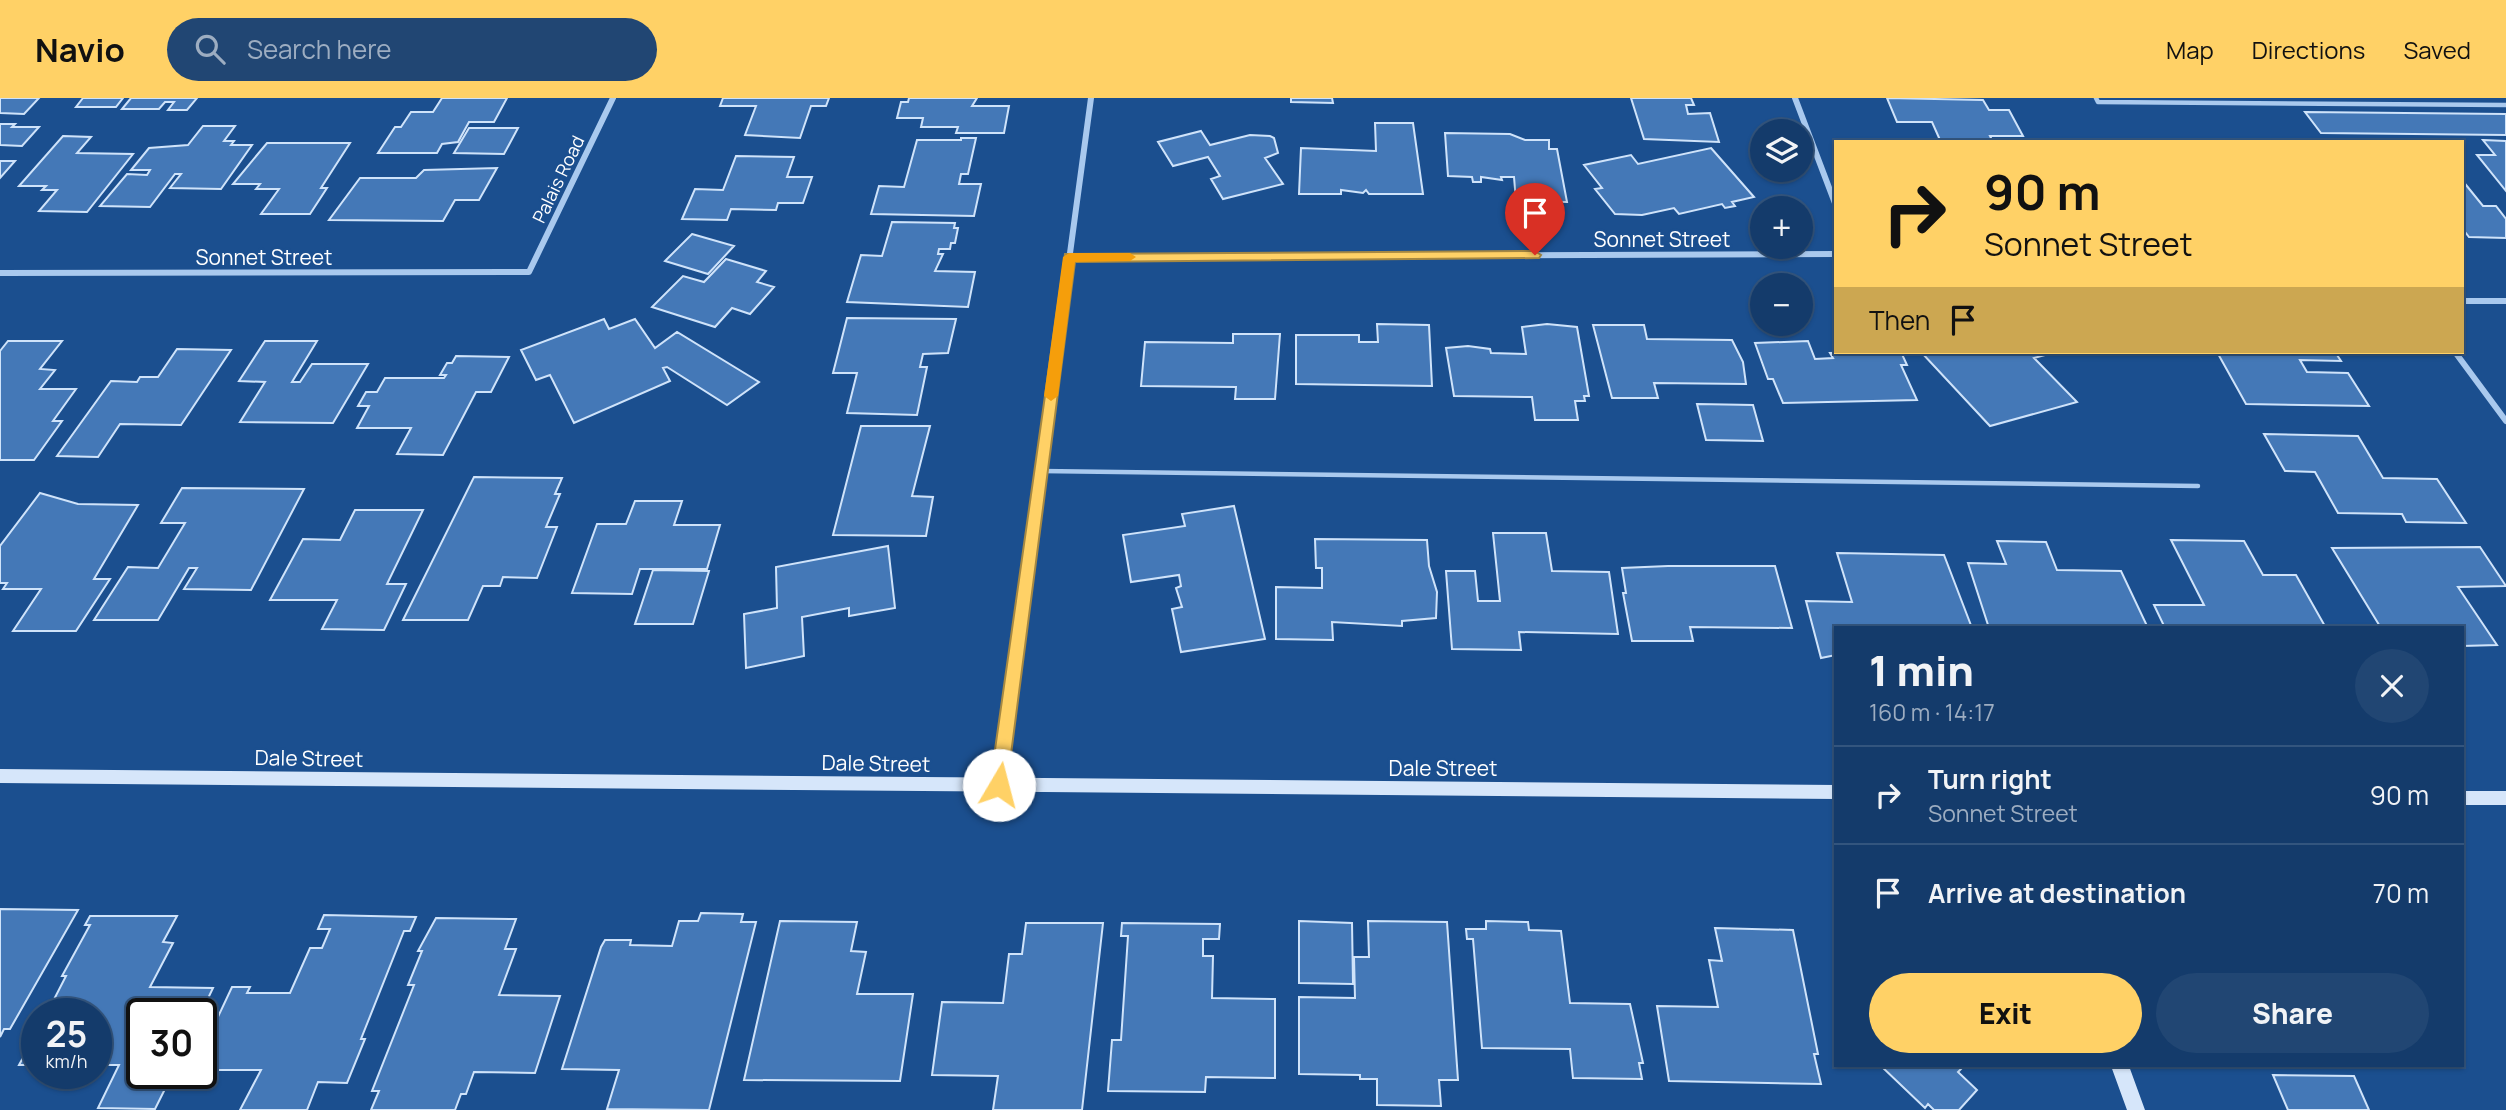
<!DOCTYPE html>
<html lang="en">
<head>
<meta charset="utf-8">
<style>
  body { margin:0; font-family:Manrope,sans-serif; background:#214673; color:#f1f3f6; height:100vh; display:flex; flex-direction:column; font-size:26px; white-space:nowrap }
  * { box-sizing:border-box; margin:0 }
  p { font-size:23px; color:#9dadc1 }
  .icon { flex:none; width:38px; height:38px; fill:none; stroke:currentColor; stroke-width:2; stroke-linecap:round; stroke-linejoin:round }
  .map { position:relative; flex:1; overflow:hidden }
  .side { position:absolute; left:1834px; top:528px; width:630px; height:441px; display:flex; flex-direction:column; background:#143b6b; border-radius:0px; box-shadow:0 2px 5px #0004,0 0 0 2px #33557e }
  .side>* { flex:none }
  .top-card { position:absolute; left:1834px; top:42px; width:630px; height:214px; border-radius:0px; box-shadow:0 2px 5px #0004,0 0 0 2px #33557e; background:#ffd166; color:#111; overflow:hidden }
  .tools { position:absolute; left:1750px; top:21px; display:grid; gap:14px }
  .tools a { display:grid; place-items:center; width:63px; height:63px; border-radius:50%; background:#143b6b; box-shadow:0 2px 5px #0004,0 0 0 2px #33557e; font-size:35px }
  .speed { position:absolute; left:21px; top:900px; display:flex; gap:14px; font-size:35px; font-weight:700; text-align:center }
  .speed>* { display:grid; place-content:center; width:91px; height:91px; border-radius:50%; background:#143b6b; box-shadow:0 2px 5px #0004,0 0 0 2px #33557e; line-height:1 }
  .speed small { font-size:18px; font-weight:400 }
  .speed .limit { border:4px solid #111; border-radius:10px; background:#fff; color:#111 }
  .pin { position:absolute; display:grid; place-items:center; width:60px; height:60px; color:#fff; margin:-72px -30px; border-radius:50% 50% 50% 0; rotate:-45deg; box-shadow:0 0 7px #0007 }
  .pin .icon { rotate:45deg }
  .me { position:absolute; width:77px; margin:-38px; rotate:8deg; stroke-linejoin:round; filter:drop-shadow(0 0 5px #0008) }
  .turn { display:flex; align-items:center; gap:24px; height:147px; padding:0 35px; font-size:32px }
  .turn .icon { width:91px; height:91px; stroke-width:2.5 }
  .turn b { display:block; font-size:49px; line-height:60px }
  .then { display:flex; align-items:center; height:66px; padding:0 35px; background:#0003; gap:14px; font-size:26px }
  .round { display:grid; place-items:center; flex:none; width:74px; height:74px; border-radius:37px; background:#214673 }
  .overview { display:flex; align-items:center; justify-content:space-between; height:119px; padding:0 35px }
  h1 { font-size:42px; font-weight:800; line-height:52px }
  .action { display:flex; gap:14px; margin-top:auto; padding:14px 35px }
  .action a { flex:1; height:80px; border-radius:42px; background:#ffd166; color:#111; font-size:28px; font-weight:800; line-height:80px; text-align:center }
  .action a+a { background:#214673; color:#f1f3f6 }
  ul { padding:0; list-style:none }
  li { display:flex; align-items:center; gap:21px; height:98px; padding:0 35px; border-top:2px solid #33557e }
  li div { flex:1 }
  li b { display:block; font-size:26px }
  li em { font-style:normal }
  header { display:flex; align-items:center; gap:42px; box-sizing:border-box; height:98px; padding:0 35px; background:#ffd166; color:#111 }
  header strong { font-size:33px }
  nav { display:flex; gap:38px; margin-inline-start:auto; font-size:24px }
  .search { width:490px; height:63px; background:#214673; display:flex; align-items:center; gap:18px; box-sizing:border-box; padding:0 24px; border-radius:38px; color:#9dadc1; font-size:26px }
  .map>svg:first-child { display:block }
</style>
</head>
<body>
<header>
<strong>Navio</strong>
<div class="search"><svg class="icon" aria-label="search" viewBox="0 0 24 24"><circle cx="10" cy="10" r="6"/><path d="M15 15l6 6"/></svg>Search here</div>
<nav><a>Map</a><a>Directions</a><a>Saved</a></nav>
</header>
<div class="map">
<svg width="2506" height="1012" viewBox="0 0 2506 1012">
  <rect width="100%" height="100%" fill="#1b4f8f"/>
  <path fill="#4478b7" stroke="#cfe3fa" stroke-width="2" d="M0,0H39L24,16L0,15Z
    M83,0H123L116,9H76Z
    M131,0H197L187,12H168L174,4H165L159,11H122Z
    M442,0H507L494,24H469L458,44L442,46L437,55H378L395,29H401L411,14H433Z
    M723,0H829L826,8H811L800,40L745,37L756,8H720Z
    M909,0H977L972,8H1009L1004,35H956L958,29H921L923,20H897L901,4H908Z
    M1291,0H1332L1333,5L1291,4Z
    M1631,0H1691L1694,7H1686L1688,16L1710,15L1719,44L1644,41Z
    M1887,0L1983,2L1989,12H2009L2023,38H1990L1993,44H1937L1940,42L1932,24H1897Z
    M2305,14L2506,16V37L2321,35Z
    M1375,25H1413L1423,96H1369L1366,92L1363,95L1341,92V96H1299L1301,50L1376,53Z
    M0,26H15L12,29H39L22,48L0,47Z
    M203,28H235L224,43H234L231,47H252L221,91L170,90L181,76H175L150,109L100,108L127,76L147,77L150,72H131L149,50L188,47Z
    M469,30H518L504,56L454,55Z
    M1201,33L1210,47L1250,37L1270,38L1274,40L1278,55L1265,60L1283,86L1223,101L1211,81L1220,78L1208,59L1173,68L1158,44Z
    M1445,35L1510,36L1525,42H1549V51H1557L1567,104L1516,103L1514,79H1501L1502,82L1481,79V84H1473L1472,79L1448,78Z
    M63,38L91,39L77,55L133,56L87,114L39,113L57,92H42L46,88H19Z
    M961,40H976L968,76H961L959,86H981L974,118L871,116L879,88L904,89L917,42H961Z
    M2483,42L2506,43V93L2477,57H2495Z
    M267,45H350L321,90H327L310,116H261L279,91H256L260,86H233Z
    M1711,50L1754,99L1732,104L1735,108L1725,110L1722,106L1679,116L1674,110L1642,117L1615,116L1595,91L1602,90L1584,67L1631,57L1638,66Z
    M736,58L794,59L787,79H812L803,105H778L776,112L731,111L727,122L682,121L695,91L723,92Z
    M0,63H15L0,80Z
    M497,70L479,102H455L443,123L329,122L360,80H416L424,72Z
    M2462,82L2483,108H2496L2506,121V140L2469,139L2462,130Z
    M892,124L955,125L954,130H958L955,145H951L950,151H939L938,156H943L935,173L975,174L968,209L847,204L861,157L882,158Z
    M692,136L734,148L708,176L665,163Z
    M726,161L766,173L757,184L774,189L750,216L732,210L715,229L652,209L683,178L704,184Z
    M847,220L956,221L948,255L923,256L920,269H927L917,317L847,315L857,275H833Z
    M604,221L609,231L635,221L655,250L677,234L759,284L727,307L667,269L663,270L670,283L574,325L550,277L536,282L521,252Z
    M1377,226L1429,227L1432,288L1296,286V237H1359V244H1378Z
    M1547,226L1577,229L1589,298H1584L1585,303H1575L1578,322H1535L1532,299L1454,298L1446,250L1468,248L1490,251L1491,255L1526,256L1522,229Z
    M1593,227H1644L1647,241L1732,242L1743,264L1746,286L1654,285L1658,300H1612Z
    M1233,236H1280L1275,301H1235L1236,289L1141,288L1145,244L1233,245Z
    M8,243H62L40,271L55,272L40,291H76L53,323H62L34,362H0V253Z
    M265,243H317L292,284H300L312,266H368L333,325L240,324L265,284L239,283Z
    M1808,243L1815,261L1833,260L1830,255L1901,254L1907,267H1901L1917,302L1783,305L1773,281H1768L1755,245Z
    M177,251L231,252L181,327L120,326L98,359L57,358L111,283L137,284L140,279H158Z
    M1921,254H2056L2034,260L2077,304L1990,328Z
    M2217,254H2335L2341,263L2300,262L2307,274L2348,275L2369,308L2246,306Z
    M456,258L509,259L491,294H476L443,357L397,356L411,330H357L369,308H358L366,294H377L385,280H444L446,277H440L447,265H452Z
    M1697,306L1753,307L1763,343L1706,342Z
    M861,328H930L912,398L933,399L926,438L833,437Z
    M2264,336L2358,338L2383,380L2437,381L2466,425L2406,424L2402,416L2338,415L2315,374L2285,373Z
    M474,379L562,380L555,396H560L546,429H557L537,480L503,479L500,488H483L468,522H403Z
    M182,390L304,391L251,492L184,491L197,470H189L158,522H94L128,469L158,470L185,425H161Z
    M40,395L78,406L138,407L94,481H110L76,533H13L41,491H3L7,485H0V448Z
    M635,403H682L674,427H720L707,471H640L632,496L572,495L597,426H626Z
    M1234,408L1265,541L1181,554L1172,511L1182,509L1176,490L1181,488L1179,477L1131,484L1123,437L1185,428L1182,416Z
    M355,412H423L387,486H406L384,532L322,531L337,502H270L303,441L340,442Z
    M1493,435H1546L1552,473L1609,474L1618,536L1519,534L1521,552L1452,551L1446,473H1475L1478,503H1500Z
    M1315,441L1427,442L1429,468L1437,494L1436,520L1402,523V528L1332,524L1333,542L1276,541V489L1322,490V470H1316Z
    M2171,442L2244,443L2263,477H2296L2326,530H2165L2154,507H2204Z
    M1997,443L2046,444L2057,472L2121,473L2148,530H1989L1968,465L2006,466Z
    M888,448L895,510L849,518V510L802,519L804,558L746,570L744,516L777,510L776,469Z
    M2480,449L2506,488L2458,489L2497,547L2462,548V530H2381L2332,450Z
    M1837,455L1944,457L1972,530H1836V557L1821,560L1806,503L1852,504Z
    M1668,468H1775L1792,530L1690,529L1693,543H1632L1623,495H1626L1622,470Z
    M653,472L709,473L693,526H635Z
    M0,811L78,812L10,931H4L0,939Z
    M701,815L743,816L741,824H756L709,1012L607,1011L619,972L562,971L601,849L605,842H631L630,847L672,848L679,823H698Z
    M324,817L416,819L410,833H404L361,941H365L347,985L318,984L307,1012H240L261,972H201V955L232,889H250L247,895H290L310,850H322L330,831H318Z
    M90,818H177L163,844L173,845L150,889L213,890L201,915H142V975H173L155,1011L98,1010L119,967H96V915H47L66,878H62L90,827H85Z
    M436,820L516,821L505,851H516L499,897L560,898L535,975L474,974L466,996H461L455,1012H371L379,993H372L414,887H408L422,853H418Z
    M780,823L857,824L851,853L866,854L857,896H913L900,983L744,982Z
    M1299,823L1352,825L1353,886L1299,885Z
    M1368,823L1447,824L1458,982H1439L1441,1008L1377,1007V981H1360V977L1299,976V899L1355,900L1354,859H1369Z
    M1486,823L1528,824L1529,832L1561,833L1570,905L1630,906L1643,965H1639L1642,981L1573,980L1570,951L1482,950L1473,841H1467L1466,831H1486Z
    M1026,825H1103L1082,1012H993L998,978L932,977L942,904L1003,905L1009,856H1022Z
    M1122,825L1220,826L1219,841H1203V858H1213L1212,900L1275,901V980L1206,979L1205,994L1108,993L1112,942H1121L1128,838H1121Z
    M1715,830L1793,832L1818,956H1814L1821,986L1669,983L1657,908L1718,909L1709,862L1722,863Z
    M37,934V967H19Z
    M1881,968H1964L1958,974L1977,992L1959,1012H1934L1928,1006L1925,1010Z
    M2273,977L2354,978L2369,1012H2288Z"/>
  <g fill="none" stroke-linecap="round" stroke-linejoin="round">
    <path stroke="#a9c9ee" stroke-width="4.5" d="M2096,0L2098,4L2506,7
      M1041,373L2198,388"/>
    <path stroke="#a9c9ee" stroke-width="6" d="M1795,0L1836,108
      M1069,159L1836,156
      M0,175L529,174L613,0
      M2462,203H2506
      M2455,254L2506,323
      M1032,436L1091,0"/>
    <path stroke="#a9c9ee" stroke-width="8" d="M999,686L1033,435"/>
    <path fill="#d6e6fa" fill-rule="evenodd" d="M0,671L1836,687V701L0,685Z
      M2462,693H2506V707H2462Z
      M2111,968H2129L2145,1012H2127Z"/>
  </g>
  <path fill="#ffd166" stroke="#a68842" stroke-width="2" d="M1535,153L1541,157L1539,160L1075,164L1007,687L1005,693H992L990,687L1065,156Z"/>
  <path fill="#f59e0b" d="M1069,155H1130L1136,159L1130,163L1075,164L1058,298L1051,303L1044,298L1063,159Z"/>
  <g text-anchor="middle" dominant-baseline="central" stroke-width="5" stroke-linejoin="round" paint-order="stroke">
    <g font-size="18" fill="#fff" stroke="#1b4f8f">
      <text transform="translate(558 81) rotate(-64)">Palais Road</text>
    </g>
    <g font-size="21" fill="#fff" stroke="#1b4f8f">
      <text x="1662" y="141">Sonnet Street</text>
      <text x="264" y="159">Sonnet Street</text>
      <text transform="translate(309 660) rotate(1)">Dale Street</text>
      <text transform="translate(876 665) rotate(1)">Dale Street</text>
      <text x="1443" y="670">Dale Street</text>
    </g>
  </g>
</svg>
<div class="tools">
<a><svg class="icon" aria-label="layers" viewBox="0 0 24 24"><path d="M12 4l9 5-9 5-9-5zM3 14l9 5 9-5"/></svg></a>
<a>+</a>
<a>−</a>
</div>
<div class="speed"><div>25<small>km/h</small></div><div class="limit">30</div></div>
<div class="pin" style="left:1535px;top:157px;background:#d93025"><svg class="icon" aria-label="arrive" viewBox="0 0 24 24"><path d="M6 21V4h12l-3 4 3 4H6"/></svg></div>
<svg class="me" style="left:999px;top:687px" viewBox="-20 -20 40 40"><circle r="19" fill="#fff"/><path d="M0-13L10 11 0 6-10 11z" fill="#ffd166"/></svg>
<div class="top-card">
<div class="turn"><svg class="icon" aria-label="right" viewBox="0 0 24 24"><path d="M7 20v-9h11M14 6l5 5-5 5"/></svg><div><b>90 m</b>Sonnet Street</div></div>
<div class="then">Then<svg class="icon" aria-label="arrive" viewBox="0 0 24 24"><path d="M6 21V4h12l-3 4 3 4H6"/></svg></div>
</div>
<section class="side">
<div class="overview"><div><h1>1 min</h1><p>160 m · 14:17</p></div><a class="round"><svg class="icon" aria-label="close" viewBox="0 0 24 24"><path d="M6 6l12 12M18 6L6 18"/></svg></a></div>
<ul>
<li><svg class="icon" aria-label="right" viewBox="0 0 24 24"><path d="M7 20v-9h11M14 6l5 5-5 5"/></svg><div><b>Turn right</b><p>Sonnet Street</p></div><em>90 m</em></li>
<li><svg class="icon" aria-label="arrive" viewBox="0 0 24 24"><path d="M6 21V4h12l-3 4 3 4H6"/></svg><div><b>Arrive at destination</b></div><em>70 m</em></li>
</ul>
<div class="action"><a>Exit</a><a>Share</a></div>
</section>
</div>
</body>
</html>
